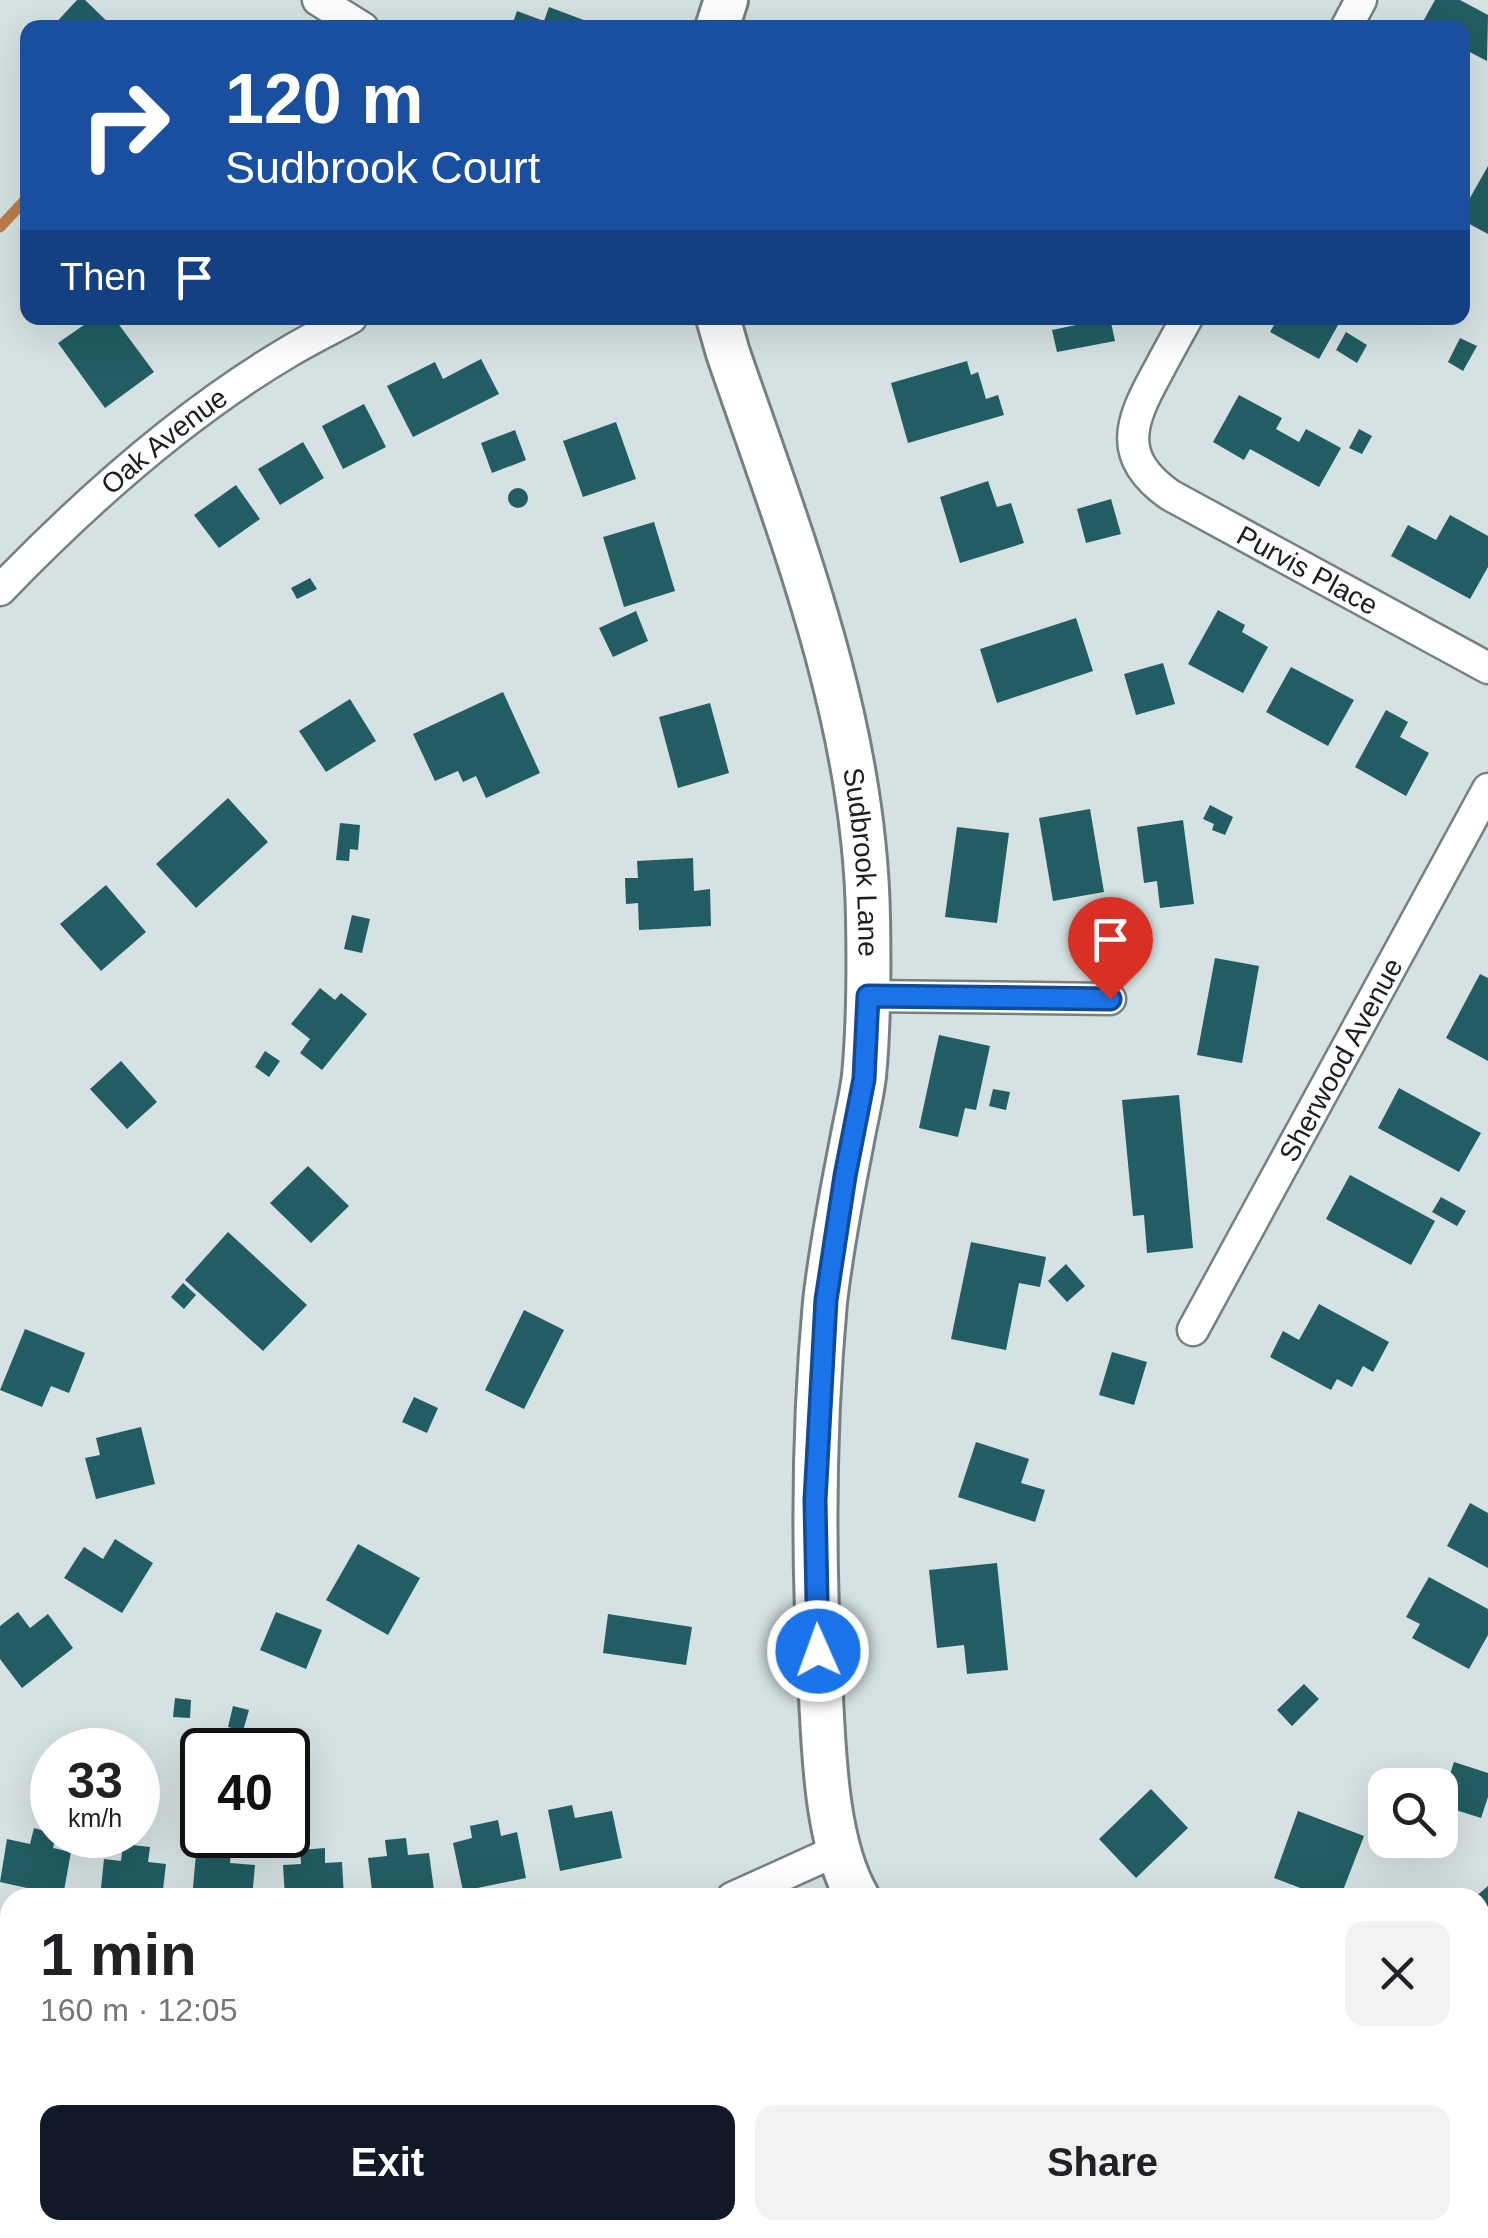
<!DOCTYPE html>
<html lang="en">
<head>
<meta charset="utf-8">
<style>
  body { margin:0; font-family:Helvetica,sans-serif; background:#f2f2f2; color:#202124; height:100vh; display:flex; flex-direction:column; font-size:38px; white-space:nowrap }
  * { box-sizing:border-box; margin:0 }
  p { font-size:32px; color:#757577 }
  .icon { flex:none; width:55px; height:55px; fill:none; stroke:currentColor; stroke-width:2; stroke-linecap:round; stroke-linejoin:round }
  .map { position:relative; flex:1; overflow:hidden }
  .side { position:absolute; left:0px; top:1888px; width:1490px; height:352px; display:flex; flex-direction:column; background:#fff; border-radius:30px 30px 0 0; box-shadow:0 10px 40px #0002 }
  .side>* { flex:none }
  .guide { position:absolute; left:20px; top:20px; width:1450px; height:305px; border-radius:20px; box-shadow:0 10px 40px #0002; background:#1a4fa0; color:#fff; overflow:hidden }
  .tools { position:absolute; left:1368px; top:1768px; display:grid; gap:20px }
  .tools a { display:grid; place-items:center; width:90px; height:90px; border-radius:20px; background:#fff; box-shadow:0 10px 40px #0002; font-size:50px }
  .speed { position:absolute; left:30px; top:1728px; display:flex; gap:20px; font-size:50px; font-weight:700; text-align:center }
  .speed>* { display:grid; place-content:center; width:130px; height:130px; border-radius:50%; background:#fff; box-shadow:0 10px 40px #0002; line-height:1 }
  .speed small { font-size:25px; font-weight:400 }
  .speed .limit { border:5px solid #111; border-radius:15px; background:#fff; color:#111 }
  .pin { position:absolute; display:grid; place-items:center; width:85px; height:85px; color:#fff; margin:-102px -42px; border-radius:50% 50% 50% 0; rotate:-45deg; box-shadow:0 0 10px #0007 }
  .pin .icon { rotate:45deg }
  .me { position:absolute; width:110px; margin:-55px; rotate:358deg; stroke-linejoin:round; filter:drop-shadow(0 0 8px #0008) }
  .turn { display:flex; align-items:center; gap:35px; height:210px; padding:0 40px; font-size:45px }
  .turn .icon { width:130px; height:130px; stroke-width:2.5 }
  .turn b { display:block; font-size:70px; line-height:85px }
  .then { display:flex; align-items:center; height:95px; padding:0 40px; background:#0003; gap:20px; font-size:38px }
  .round { display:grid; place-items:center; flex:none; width:105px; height:105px; border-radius:20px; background:#f2f2f2 }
  .headline { display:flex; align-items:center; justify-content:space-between; height:170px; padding:0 40px }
  h1 { font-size:60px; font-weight:800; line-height:75px }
  .cta { display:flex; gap:20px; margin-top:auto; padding:20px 40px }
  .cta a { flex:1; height:115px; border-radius:20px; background:#111827; color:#fff; font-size:40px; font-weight:800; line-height:115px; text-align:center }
  .cta a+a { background:#f2f2f2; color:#202124 }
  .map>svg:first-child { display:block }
</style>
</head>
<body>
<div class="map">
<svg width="1488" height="2238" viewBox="0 0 1488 2238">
  <rect width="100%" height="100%" fill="#d5e1e2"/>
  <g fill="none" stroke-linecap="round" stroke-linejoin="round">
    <path stroke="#bc7d4a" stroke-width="11" d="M0,227L28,197"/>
  </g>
  <path fill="#215d62" d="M77,0H85L114,28H51Z
    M1435,0H1460L1488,15L1487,61L1462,48V28H1426L1421,25Z
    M549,7L589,22L587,28H511L517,11L544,21Z
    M1488,166V234L1462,220V212Z
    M94,318H114L154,372L105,408L58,343Z
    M1110,318L1115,341L1057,352L1052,330Z
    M1278,318H1342L1319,359L1270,332Z
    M1346,332L1367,345L1357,363L1336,350Z
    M1460,338L1477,346L1463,371L1448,362Z
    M481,359L499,394L413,437L387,386L435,362L443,379Z
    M967,361L971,375L978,372L986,399L998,395L1004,415L908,443L891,383Z
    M1239,395L1282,418L1276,429L1299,442L1306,429L1341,448L1319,487L1250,449L1244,460L1213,442Z
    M364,404L386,447L343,469L322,426Z
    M616,422L636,479L583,497L563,441Z
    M1359,429L1372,436L1362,454L1349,448Z
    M515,430L526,460L492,473L481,443Z
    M303,442L324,478L280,505L258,469Z
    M988,481L997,507L1011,503L1024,543L960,563L940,497Z
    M236,485L260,519L219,548L194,515Z
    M508 498a10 10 0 1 1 20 0a10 10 0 1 1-20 0Z
    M1111,499L1121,534L1086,543L1077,509Z
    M1450,515L1488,536V567L1470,599L1391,556L1408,525L1436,540Z
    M654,522L675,591L624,607L603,537Z
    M310,578L317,589L297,599L291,588Z
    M1218,610L1245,625L1242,632L1268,647L1243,693L1188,664Z
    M636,611L648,641L613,657L599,628Z
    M1076,618L1093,671L997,703L980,649Z
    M1163,663L1175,704L1136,715L1124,674Z
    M1291,667L1354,700L1328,746L1266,712Z
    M503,692L540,773L486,798L476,776L463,782L458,771L435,781L413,734Z
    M350,699L376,741L326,772L299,731Z
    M710,703L729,773L678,788L659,717Z
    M1386,710L1408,722L1400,737L1429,753L1406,796L1355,767Z
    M228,798L268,842L196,908L156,864Z
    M1210,805L1233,817L1225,835L1212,830L1214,824L1203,819Z
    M1090,809L1104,892L1053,901L1039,818Z
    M1183,820L1194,904L1160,908L1157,881L1144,883L1137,827Z
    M340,823L360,825L358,850L350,849L349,861L336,860Z
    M957,827L1009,833L997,923L945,917Z
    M693,858L694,891L710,889L711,926L639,930L638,903L626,904L625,878H638L637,861Z
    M106,885L146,932L101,971L60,924Z
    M352,915L370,919L362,953L344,949Z
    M1215,958L1259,966L1242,1063L1197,1055Z
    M1480,974L1488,978V1061L1446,1038Z
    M320,988L335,1000L341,993L367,1014L322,1070L300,1053L310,1039L291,1024Z
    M939,1035L990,1046L976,1110L965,1108L958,1137L919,1128Z
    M265,1051L280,1061L269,1077L255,1067Z
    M121,1061L157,1102L127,1129L90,1089Z
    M1399,1088L1481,1133L1459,1172L1378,1128Z
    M993,1089L1010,1092L1006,1110L989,1106Z
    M1179,1095L1193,1248L1147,1253L1144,1215L1133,1216L1122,1100Z
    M308,1166L349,1206L311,1243L270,1203Z
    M1350,1175L1435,1221L1411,1265L1326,1219Z
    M1441,1197L1466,1211L1457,1226L1432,1212Z
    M228,1232L307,1305L263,1351L185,1280Z
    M971,1242L1046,1257L1040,1287L1019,1283L1006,1350L951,1339Z
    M1066,1264L1085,1286L1067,1302L1048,1281Z
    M183,1283L196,1295L184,1309L171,1297Z
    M1319,1304L1389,1342L1373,1372L1363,1366L1352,1387L1337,1379L1331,1390L1270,1357L1283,1331L1299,1340Z
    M524,1310L564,1330L524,1409L485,1390Z
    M25,1329L85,1353L69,1393L51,1386L42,1407L0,1390Z
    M1112,1352L1147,1362L1134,1405L1099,1395Z
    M414,1397L438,1408L427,1433L402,1422Z
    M141,1427L155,1484L96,1499L85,1458L100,1455L96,1438Z
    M976,1442L1029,1459L1021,1483L1045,1490L1035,1522L958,1497Z
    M1470,1503L1488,1513V1568L1447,1546Z
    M115,1539L153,1563L122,1613L64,1578L84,1547L103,1559Z
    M358,1544L420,1578L388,1635L326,1600Z
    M997,1563L1008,1670L967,1674L964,1645L937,1648L929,1570Z
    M1429,1577L1488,1609V1635L1469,1669L1412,1638L1420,1624L1406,1617Z
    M18,1612L30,1628L48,1614L73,1648L22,1688L0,1659V1626Z
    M276,1612L322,1630L306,1669L260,1650Z
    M608,1614L692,1627L686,1665L603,1653Z
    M1304,1684L1319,1699L1292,1726L1277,1710Z
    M175,1698L191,1700L190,1718L173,1717Z
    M233,1706L249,1710L243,1731L228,1727Z
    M1454,1762L1488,1773V1797L1481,1818L1440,1805Z
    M1151,1789L1188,1828L1136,1878L1099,1839Z
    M572,1805L575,1818L612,1811L622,1858L560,1871L548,1810Z
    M1298,1811L1364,1836L1340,1898H1327L1274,1878Z
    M498,1820L501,1836L517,1832L526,1878L463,1891L453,1843L472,1838L470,1826Z
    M34,1828L52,1833V1835H56L53,1848L71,1852L63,1896L0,1882L7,1839L30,1844Z
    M198,1832L202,1833V1835H232L230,1863L255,1865L252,1898H192Z
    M406,1838L408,1855L429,1853L435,1898H373L368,1858L387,1856L385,1840Z
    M123,1844L150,1847L148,1862L166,1864L162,1898H100L104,1859L121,1861Z
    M325,1848V1863L342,1862L344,1898H285L283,1865L301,1864L300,1850Z
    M1488,1886V1933L1480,1923V1898H1474Z
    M1188,2230H1298L1295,2238H1207Z"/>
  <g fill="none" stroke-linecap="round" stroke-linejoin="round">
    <g stroke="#758081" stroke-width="35">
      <g id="street">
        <path d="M318,0L363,28"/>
        <path d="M1346,28L1361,0"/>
        <path id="s1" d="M1187,318C1177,336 1167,354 1157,373C1130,422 1116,457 1170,495L1488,668"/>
        <path id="s2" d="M0,590C86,501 183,414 290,351C310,339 331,329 351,318"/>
        <path d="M868,996L1110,999"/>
        <path id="s3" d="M1193,1330L1488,789"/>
        <path d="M732,1898L838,1850"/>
        <path d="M0,1969L10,1971"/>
      </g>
    </g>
    <g stroke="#758081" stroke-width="48">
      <g id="secondary">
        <path d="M717,28L726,0"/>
        <path id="s4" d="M718,318L728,353C791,536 865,722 868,918C869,971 869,1024 864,1076C861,1100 855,1123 851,1146C841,1197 831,1250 825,1302C813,1433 813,1566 821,1697C824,1758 827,1845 858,1898"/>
        <path d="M1480,2096L1488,2104"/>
      </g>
    </g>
    <use href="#street" stroke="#fff" stroke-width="30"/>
    <use href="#secondary" stroke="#fff" stroke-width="42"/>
  </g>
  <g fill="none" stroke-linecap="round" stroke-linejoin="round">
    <g stroke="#114b97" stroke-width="25">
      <path id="route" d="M818,1651L815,1500L826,1300L845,1176L864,1079L868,996L1110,999"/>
    </g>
    <use href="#route" stroke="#1a73e8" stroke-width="18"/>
  </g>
  <g text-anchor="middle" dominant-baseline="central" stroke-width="10" stroke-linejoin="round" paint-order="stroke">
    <g font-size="28" fill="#1a1e1e" stroke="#d5e1e2">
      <text stroke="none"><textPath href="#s2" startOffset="222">Oak Avenue</textPath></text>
      <text stroke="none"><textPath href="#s1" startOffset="360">Purvis Place</textPath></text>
      <text stroke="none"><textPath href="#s4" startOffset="565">Sudbrook Lane</textPath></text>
      <text stroke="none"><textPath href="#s3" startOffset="308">Sherwood Avenue</textPath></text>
    </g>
  </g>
</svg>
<div class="tools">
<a><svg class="icon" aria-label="search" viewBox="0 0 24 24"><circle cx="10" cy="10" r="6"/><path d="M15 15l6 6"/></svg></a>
</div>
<div class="speed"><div>33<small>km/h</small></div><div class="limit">40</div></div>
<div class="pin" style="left:1110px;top:999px;background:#d93025"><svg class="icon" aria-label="arrive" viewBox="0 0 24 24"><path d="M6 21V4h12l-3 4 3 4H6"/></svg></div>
<svg class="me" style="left:818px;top:1651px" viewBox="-20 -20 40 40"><circle r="17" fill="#1a73e8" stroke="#fff" stroke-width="3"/><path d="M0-11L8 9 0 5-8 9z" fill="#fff"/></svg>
<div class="guide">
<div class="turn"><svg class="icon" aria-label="right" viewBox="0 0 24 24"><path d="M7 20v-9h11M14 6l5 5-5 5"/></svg><div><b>120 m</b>Sudbrook Court</div></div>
<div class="then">Then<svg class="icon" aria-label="arrive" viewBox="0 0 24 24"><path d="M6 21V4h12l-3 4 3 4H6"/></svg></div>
</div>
<section class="side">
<div class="headline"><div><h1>1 min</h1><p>160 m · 12:05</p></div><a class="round"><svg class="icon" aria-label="close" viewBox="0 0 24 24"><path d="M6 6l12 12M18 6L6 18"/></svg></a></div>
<div class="cta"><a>Exit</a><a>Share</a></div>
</section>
</div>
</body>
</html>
